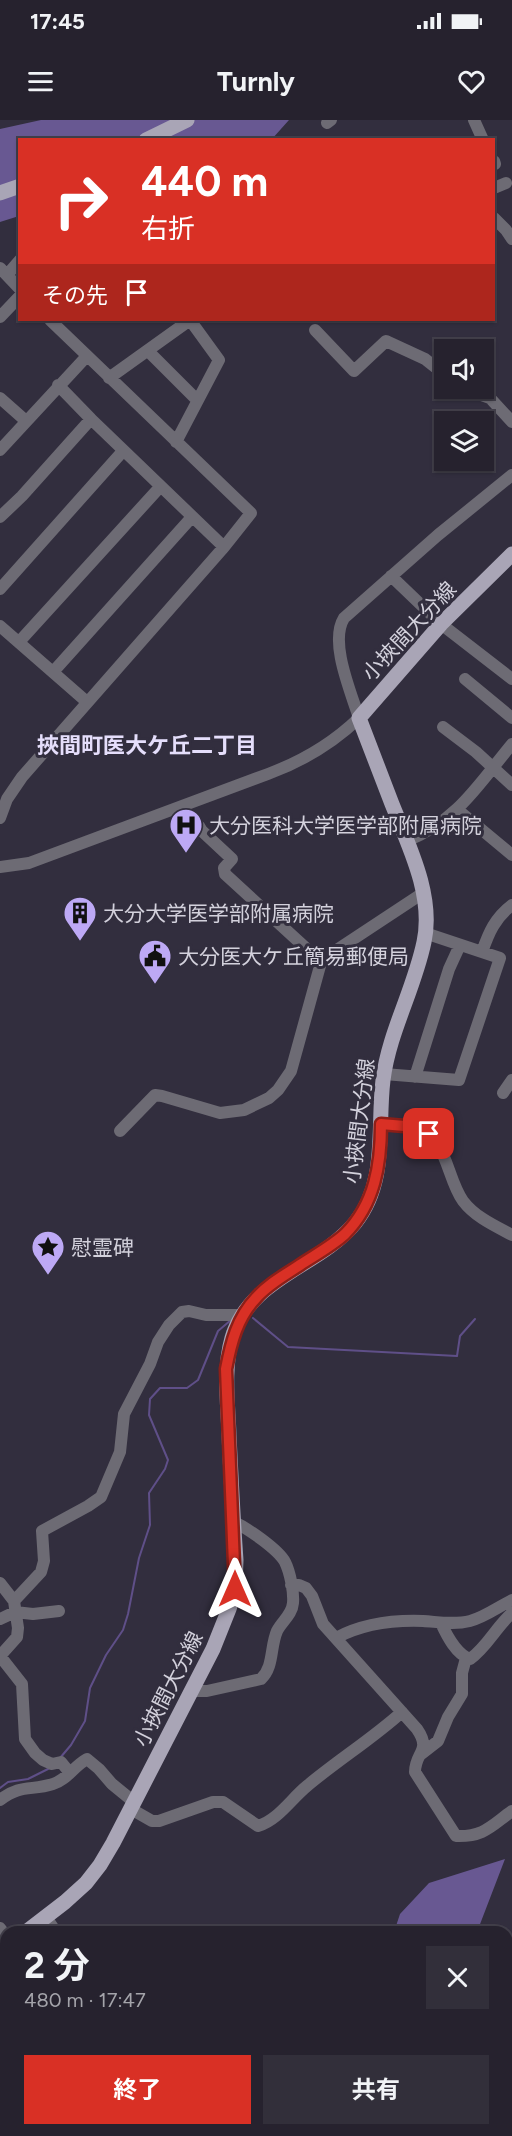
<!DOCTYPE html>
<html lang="ja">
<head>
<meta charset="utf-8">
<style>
  body { margin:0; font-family:Figtree,"Noto Sans JP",sans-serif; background:#322f3a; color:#f1f3f6; height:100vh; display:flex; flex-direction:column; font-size:22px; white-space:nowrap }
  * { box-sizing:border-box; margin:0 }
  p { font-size:20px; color:#a4a4aa }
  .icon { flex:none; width:33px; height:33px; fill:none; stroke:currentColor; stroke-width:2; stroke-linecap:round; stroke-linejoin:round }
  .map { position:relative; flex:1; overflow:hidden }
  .panel { position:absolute; left:0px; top:1806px; width:513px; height:210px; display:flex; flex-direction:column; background:#26222e; border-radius:18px 18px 0 0; box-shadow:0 2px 4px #0004,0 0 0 2px #423f4a }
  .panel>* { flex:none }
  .banner { position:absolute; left:18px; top:18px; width:477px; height:183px; border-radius:0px; box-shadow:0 2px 4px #0004,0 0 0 2px #423f4a; background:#d93025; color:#fff; overflow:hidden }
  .buttons { position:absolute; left:434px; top:219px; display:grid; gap:12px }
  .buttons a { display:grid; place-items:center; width:60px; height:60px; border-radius:0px; background:#26222e; box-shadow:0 2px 4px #0004,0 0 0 2px #423f4a; font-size:30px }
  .pin { position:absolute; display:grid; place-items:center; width:51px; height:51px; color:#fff; margin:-26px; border-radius:12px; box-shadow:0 3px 9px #0006 }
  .me { position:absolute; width:66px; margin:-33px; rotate:0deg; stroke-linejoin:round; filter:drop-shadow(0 0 4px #0008) }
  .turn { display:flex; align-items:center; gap:21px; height:126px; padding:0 24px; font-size:27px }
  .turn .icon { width:78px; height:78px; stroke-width:2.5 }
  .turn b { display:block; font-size:42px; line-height:51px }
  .then { display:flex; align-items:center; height:57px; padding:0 24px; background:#0003; gap:12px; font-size:22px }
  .round { display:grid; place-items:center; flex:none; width:63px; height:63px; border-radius:0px; background:#322f3a }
  .headline { display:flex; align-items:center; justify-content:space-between; height:102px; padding:0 24px }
  h1 { font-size:36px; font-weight:700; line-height:45px }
  .cta { display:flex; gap:12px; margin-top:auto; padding:12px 24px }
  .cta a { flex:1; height:69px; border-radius:0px; background:#d93025; color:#fff; font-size:24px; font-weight:700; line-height:69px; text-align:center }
  .cta a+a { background:#322f3a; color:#f1f3f6 }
  .status { display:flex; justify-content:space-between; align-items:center; height:42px; padding:0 30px; background:#26222e; direction:ltr }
  .status svg { height:16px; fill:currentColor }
  header { display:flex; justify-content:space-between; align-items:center; height:78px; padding:0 24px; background:#26222e; font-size:27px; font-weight:700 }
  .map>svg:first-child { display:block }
</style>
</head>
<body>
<div class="status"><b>17:45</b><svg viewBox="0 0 49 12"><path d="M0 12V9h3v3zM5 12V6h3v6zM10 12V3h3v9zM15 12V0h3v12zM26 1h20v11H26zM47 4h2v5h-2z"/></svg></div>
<header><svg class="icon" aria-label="menu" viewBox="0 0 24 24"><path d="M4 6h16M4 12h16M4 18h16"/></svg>Turnly<svg class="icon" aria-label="heart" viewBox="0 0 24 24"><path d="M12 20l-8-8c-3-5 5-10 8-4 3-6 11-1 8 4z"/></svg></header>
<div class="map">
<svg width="512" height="2016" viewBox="0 0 512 2016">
  <rect width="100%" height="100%" fill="#322e3e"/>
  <path fill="#685892" d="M41,0H289L272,19L20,20L19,96L0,102V9Z
    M505,1739L477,1812H394L400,1794L429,1763Z
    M353,2010H434L432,2016H361Z"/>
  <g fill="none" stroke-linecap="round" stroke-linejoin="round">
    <path stroke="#5f4f88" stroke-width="2" d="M253,1198L288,1227L457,1236L460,1216L475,1199
      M60,1638L71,1625L85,1601L90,1568L106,1535L123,1510L128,1494L139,1438L150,1405L149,1373L165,1349L168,1340L149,1295L150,1279L160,1268H187L198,1260L218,1211L231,1200
      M0,1668L8,1662L28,1659L50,1648"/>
    <path stroke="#6d6b74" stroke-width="12" d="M474,0L483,20
      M327,3L331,0
      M494,41L495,44
      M494,68L506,63
      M494,98L506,110L512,119
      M0,148L20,169
      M7,155L20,140
      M0,197L20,176
      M315,210L354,251L386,221L425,239L444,254
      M148,231L197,280
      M109,258L190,200
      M58,265L91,299L224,427
      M462,268L490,278L512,302
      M0,278L26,301
      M176,322L219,240L190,200
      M0,330L87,236
      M0,397L22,376L91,299
      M391,456L441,504L512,559
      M0,469L123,331
      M0,506L87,582
      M19,522L160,367
      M53,552L192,397
      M465,559L512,598
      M443,607L476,632L512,665
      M458,690L512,735
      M0,698L7,679L22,657L224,427L251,393L50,200
      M407,721C458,700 478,665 512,624
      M0,747L29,743L268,654C303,641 332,624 359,598C351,572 329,522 344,498L438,415L512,355
      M482,832C489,812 495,798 512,785
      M320,841L423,773
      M384,954L459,960L500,838L425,813
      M415,957L449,849L460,825
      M503,973L512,960
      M381,1004C391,1005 403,1004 413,1006C447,1013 446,1058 463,1081C475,1097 495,1106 512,1115
      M120,1011L155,975L162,976L220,993L244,990L269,978L278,970L291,951L320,846V841L225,754L224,748L232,739L202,711L199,706
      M0,1463L14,1481
      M291,1465H299L306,1468L312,1476L323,1504L417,1609C432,1631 415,1632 415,1652L456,1716C484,1717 491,1706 512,1691
      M0,1499L15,1492L33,1494L59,1491
      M441,1503C447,1516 456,1534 470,1539C487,1527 496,1507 512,1493
      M336,1518C362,1504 395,1500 423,1501C439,1502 454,1505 470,1501C485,1497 498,1487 512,1480
      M0,1536L17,1517L18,1508L14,1481L41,1452L44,1441L42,1411L88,1386L101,1377L120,1332L124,1294L150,1244L158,1222L169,1205L182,1192L189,1191L206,1195H244
      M0,1536L22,1564L25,1619L35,1633L43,1640L52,1644L61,1642L70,1653
      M192,1571H207L261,1559C274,1547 270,1527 277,1511C282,1501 292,1495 293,1483C294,1472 290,1452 285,1442C278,1429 247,1408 234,1402
      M420,1635L438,1621L448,1597L462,1574V1553L466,1538
      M0,1680C21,1664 31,1671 53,1664C67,1660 74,1646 87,1639L99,1649L112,1664L134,1682
      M131,1689L152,1701H159L213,1682H223L258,1706C278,1700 291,1679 307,1666C338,1640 372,1619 402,1592
      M46,1797L56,1812
      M0,1808L6,1816
      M507,1850L512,1851
      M0,1990L6,1996
      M20,2010L24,2016
      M206,2016L208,2010"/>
    <path stroke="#a9a5b6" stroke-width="15" d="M146,20L187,0
      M0,73L20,66
      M26,1812L65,1782L86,1763L100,1745L113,1723L213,1529L229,1489L235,1469L236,1440C233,1399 231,1357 229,1315C228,1283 223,1250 232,1218C249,1158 319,1147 355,1103C388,1062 377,1009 383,960C389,912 414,870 424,822C434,776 409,726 392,684C381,655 370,626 359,598L441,504L512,434
      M0,1831L6,1826"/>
  </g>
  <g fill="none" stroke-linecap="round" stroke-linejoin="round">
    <g stroke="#8d1f18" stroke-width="15">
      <path id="route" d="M235,1469L226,1249C231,1223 237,1198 256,1178C268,1164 285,1155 300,1145C315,1135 332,1126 345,1114C375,1084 381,1044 381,1004L416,1007L429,1014"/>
    </g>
    <use href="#route" stroke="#d93025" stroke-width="10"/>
  </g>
  <defs>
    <g id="hospital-pin" transform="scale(1.725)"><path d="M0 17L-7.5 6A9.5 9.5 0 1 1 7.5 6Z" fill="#bda9f5" stroke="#322e3e"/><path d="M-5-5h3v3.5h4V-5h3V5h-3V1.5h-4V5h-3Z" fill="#111"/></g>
    <g id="building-pin" transform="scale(1.725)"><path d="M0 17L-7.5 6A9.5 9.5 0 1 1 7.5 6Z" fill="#bda9f5" stroke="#322e3e"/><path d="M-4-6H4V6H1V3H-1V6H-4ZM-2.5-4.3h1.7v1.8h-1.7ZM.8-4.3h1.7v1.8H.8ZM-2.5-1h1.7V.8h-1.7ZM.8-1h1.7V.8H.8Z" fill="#111"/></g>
    <g id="civic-pin" transform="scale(1.725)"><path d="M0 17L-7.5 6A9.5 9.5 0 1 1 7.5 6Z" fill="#bda9f5" stroke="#322e3e"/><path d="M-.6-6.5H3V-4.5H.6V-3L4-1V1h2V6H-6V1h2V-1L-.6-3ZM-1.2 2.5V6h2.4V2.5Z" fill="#111"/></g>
    <g id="sight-pin" transform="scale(1.725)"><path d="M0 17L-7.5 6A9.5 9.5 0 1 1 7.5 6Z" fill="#bda9f5" stroke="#322e3e"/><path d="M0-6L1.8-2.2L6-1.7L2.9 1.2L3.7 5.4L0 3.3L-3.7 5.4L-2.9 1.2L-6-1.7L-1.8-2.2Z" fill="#111"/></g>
  </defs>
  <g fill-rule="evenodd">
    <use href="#hospital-pin" x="186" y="705"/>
    <use href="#building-pin" x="80" y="793"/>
    <use href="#civic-pin" x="155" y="836"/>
    <use href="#sight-pin" x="48" y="1127"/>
  </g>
  <g text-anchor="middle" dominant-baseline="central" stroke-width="6" stroke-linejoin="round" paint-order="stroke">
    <g font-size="21" fill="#d3d1dc" stroke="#322e3e">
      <text transform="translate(409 511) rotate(-47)">小挾間大分線</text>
      <text transform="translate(359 1001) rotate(-83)">小挾間大分線</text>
      <text transform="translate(168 1569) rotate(-63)">小挾間大分線</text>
    </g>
    <g font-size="21" fill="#d3d1dc" stroke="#322e3e" text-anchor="start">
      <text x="209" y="705">大分医科大学医学部附属病院</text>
      <text x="103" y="793">大分大学医学部附属病院</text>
      <text x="178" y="836">大分医大ケ丘簡易郵便局</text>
      <text x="71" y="1127">慰霊碑</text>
    </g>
    <g font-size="22" font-weight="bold" fill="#e5defb" stroke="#322e3e">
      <text x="147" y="625">挾間町医大ケ丘二丁目</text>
    </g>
  </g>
</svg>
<div class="buttons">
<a><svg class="icon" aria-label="sound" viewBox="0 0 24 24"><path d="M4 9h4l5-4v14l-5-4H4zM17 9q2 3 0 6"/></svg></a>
<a><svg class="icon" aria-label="layers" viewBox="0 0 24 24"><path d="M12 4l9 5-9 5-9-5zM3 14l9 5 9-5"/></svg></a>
</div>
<div class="pin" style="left:429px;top:1014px;background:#d93025"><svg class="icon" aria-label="arrive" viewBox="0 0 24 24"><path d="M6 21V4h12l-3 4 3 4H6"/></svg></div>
<svg class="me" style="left:235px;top:1469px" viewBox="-20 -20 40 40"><path d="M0-17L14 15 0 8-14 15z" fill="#d93025" stroke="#fff" stroke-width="4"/></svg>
<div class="banner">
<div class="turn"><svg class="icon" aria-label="right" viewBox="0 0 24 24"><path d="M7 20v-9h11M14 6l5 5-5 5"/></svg><div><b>440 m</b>右折</div></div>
<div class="then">その先<svg class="icon" aria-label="arrive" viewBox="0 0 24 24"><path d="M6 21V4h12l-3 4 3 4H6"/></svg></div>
</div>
<section class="panel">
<div class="headline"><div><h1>2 分</h1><p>480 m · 17:47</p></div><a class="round"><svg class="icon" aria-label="close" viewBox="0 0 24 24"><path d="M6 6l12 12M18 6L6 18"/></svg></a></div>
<div class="cta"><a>終了</a><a>共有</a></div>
</section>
</div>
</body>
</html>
